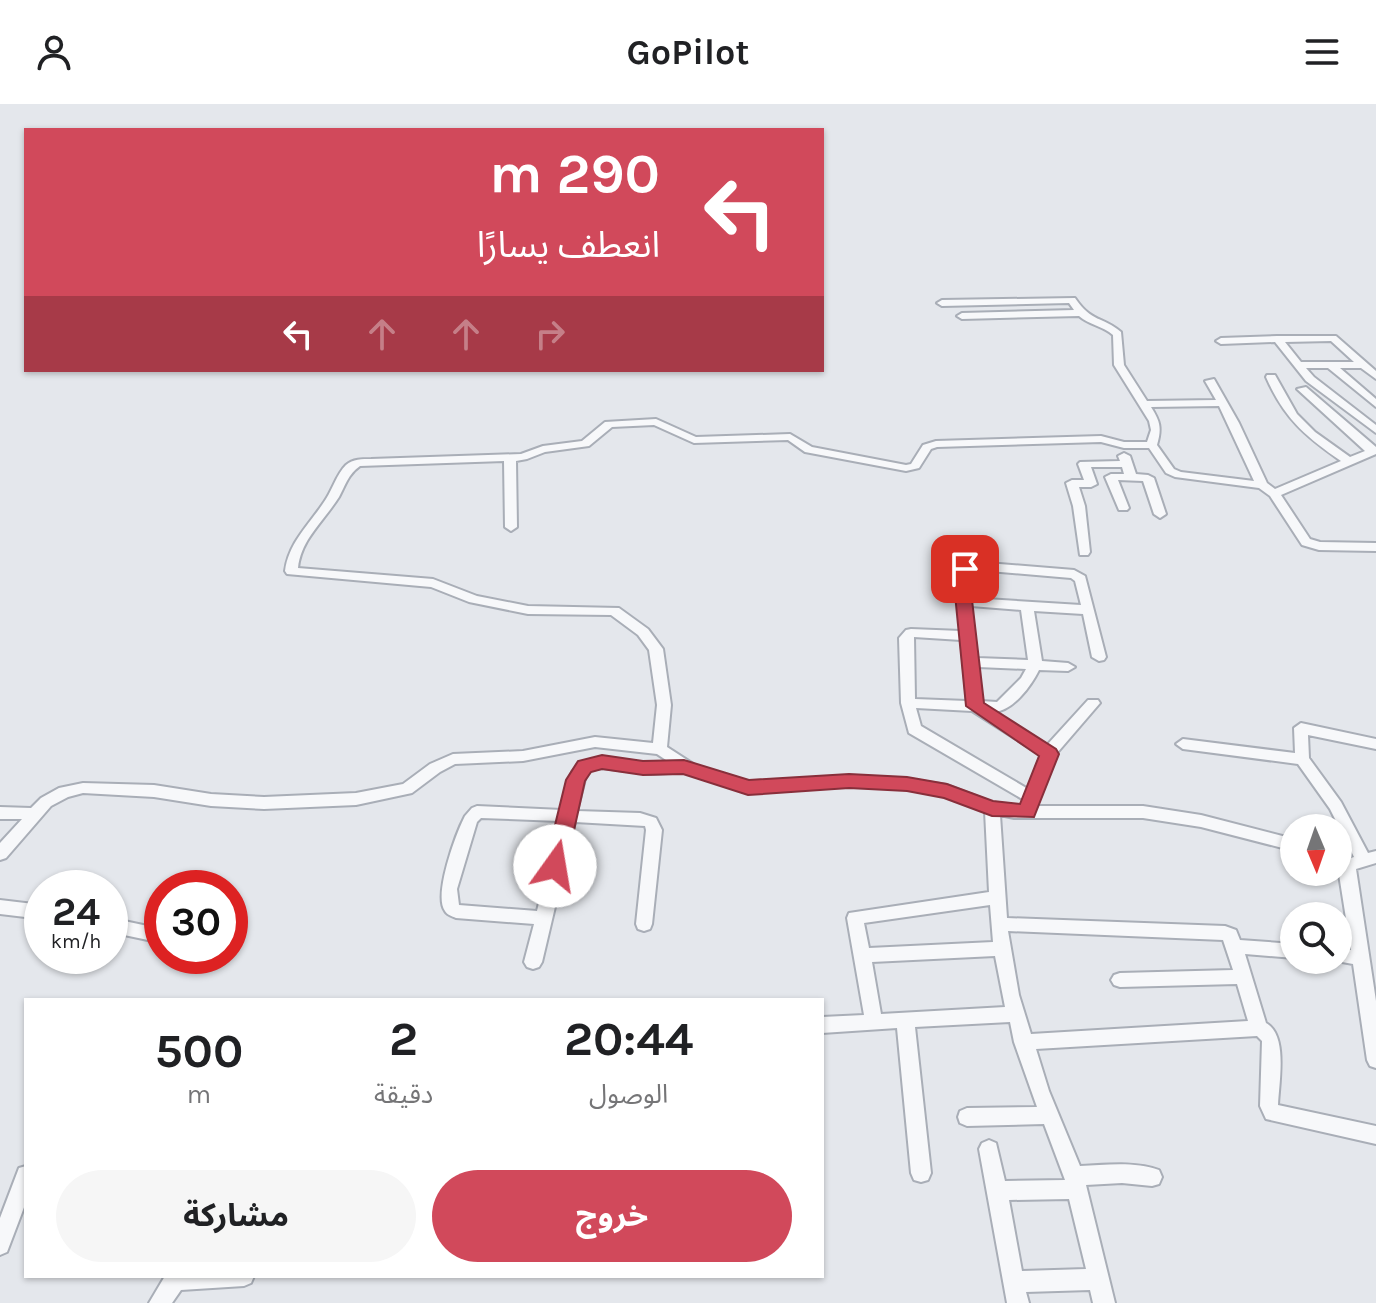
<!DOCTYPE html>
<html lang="ar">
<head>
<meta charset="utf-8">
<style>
  body { margin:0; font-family:Karla,"Noto Sans Arabic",sans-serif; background:#f6f6f6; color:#202124; direction:rtl; height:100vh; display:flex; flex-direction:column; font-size:30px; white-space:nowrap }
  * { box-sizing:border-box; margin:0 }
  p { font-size:26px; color:#757577 }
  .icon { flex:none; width:44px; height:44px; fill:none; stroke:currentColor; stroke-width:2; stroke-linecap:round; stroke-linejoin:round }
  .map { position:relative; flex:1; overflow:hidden; direction:ltr }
  .panel { position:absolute; left:24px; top:894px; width:800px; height:280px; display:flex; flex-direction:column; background:#fff; border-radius:0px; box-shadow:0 2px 6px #0004; direction:rtl }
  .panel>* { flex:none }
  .hud { position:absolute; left:24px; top:24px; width:800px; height:244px; border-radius:0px; box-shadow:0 2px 6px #0004; direction:rtl; background:#d1495b; color:#fff; overflow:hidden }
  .needle { width:52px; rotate:178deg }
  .controls { position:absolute; left:1280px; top:710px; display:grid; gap:16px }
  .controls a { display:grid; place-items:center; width:72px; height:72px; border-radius:50%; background:#fff; box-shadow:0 2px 6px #0004; font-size:40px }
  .speed { position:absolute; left:24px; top:766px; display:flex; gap:16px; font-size:40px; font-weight:700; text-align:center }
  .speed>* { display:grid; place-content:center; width:104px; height:104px; border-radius:50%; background:#fff; box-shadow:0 2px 6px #0004; line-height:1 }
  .speed small { font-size:20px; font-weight:400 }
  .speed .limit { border:12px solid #d22; background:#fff; color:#111 }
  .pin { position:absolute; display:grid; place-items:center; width:68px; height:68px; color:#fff; margin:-34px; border-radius:16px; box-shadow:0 4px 12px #0006 }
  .me { position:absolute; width:88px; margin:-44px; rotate:13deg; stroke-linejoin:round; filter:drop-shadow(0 0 6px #0008) }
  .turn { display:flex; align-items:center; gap:28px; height:168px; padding:0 32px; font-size:36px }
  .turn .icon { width:104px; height:104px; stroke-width:2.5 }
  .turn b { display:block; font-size:56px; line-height:68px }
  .lanes { display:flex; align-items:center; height:76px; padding:0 32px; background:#0003; justify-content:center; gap:40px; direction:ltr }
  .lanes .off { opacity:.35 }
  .eta { display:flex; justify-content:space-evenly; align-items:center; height:136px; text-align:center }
  .eta b { font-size:48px; font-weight:700; line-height:56px }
  .primary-button { display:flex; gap:16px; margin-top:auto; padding:16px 32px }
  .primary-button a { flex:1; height:92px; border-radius:48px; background:#d1495b; color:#fff; font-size:32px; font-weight:700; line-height:92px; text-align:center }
  .primary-button a+a { background:#f6f6f6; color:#202124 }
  header { display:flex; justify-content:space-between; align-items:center; height:104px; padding:0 32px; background:#fff; font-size:36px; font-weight:700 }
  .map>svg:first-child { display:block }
</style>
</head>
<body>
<header><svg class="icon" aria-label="menu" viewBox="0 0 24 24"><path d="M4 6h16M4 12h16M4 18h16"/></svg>GoPilot<svg class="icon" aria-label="person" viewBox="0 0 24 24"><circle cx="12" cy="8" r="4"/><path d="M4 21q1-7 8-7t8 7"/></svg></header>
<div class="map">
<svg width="1376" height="1199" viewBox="0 0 1376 1199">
  <rect width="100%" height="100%" fill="#e4e7ec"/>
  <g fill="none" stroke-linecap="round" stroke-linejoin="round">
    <g stroke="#a9aeb7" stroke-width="4">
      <path id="minor" d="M1075,194C1092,219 1102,212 1121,228L1124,261L1147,297L1216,296L1205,277L1214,275L1239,319L1267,379L1275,385L1341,357C1305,332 1284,314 1266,273L1267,271H1275L1297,310L1315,328L1350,353L1365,347L1297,285L1306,283L1376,343V350L1281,391L1310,435L1320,438L1376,439V447L1319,446L1302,441L1270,392L1259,384L1175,373L1166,369L1149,344H1124L1101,338L937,343L931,345L919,364L906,367L805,348L788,336L694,339L654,321L612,323L589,342L545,348L527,355L516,357L517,423L511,427L505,423L504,357L360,362C348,370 345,382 339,393C324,417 301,435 298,464L433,475L477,492L528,502L619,504L648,525L663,545L671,601L667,643L698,663L748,679L849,672L907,675L947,681L994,699L1022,702L1024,696L909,629L901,599L899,534L906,526L911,525L961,527L955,470L975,458L1074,466L1085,472L1106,553L1104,556L1099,557L1092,553L1083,510L1034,507L1042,557L1068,559L1075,563L1068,567L1039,566C1031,582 1013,607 994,608L1047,641L1088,596H1098L1100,599L1057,649L1036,702H1143L1201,711L1294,735V747L1201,723L1143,714H1014L1000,711L1007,814L1225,822L1236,826L1240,836L1294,840V854L1245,850L1266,919C1288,931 1279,978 1278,1001L1376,1022V1040L1266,1015L1260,1002L1262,937L1257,932L1036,945L1049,987L1080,1062C1105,1061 1135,1057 1159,1066L1162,1073L1159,1080L1152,1082L1122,1079L1086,1081L1115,1199H1093L1090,1186L1026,1188L1029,1199H1007L979,1045L982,1039L989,1036L996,1039L1005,1077L1065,1076L1044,1020L967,1022L960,1019L958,1013L960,1007L967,1004L1037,1003L1014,938L1010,918L915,923L931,1069L928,1076L921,1078L914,1076L911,1069L897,924L822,929V913L864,911L847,814L849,809L989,788L985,707L945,692L907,685L849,682L748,689L684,668L651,670L602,664L591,666L586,671L577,707L640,709L656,714L662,726L652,820L650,825L644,827L638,825L636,820L646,726L645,722L575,718L542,858L539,863L533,865L527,863L524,858L534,820L456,814C452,812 447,811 445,807C433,792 456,729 465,712L472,704L477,702L562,706L572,668L581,659L602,654L638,658H669L657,650L595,643L523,657L455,660L440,668L412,689L356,701L264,705L211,702L154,693L83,689L68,693L51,702L6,754L0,756V739L22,715H0V703L31,704L41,694L59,684L83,679L154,681L211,690L264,693L356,689L403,680L430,660L453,650L523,647L595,633L653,639L657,601L649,546L638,531L611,511L528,510L469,498L431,483L287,470L285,467C289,437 311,419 326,395C333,384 337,370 346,361C353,355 362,355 371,355L521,350L543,342L582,337L605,318L656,315L696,333L790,330L812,343L906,361L911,360L923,341L936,337L1101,332L1124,338H1147L1151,326L1149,317L1114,261L1113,231C1103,222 1089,221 1079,212L962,215L957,212L962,209L1074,206L1069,199L942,202L937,199L942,196ZM1219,302L1254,377L1181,368L1174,365L1157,341C1162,324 1160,317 1151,303ZM977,466L1071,474L1075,477L1081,501L970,494L967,472ZM971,502L1021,506L1028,556L977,554ZM914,533L961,536L967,597L915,595ZM978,563L1026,565L1021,574L997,598L981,597ZM916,604L972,607L1041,651L1028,685L921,622ZM481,714L559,717L537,807L459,801L457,785L477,718ZM990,801L993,838L869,844L864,819ZM1008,827L1223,836L1233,866L1120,869L1114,871L1111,876L1114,881L1120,883L1237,880L1248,917L1031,930L1019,891ZM995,852L1005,903L881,910L872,858ZM1069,1095L1086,1165L1022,1167L1009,1096Z
        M1277,232H1336L1376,267V275L1361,264H1340L1376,295V303L1328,264H1306L1314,273L1376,321V329L1306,277L1275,238L1221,240L1216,237L1221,234ZM1331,237L1354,258H1301L1285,238Z
        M1124,349L1130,352L1136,370L1148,371L1154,374L1166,410L1160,414L1154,410L1143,377L1118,376L1129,404L1127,406H1119L1105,373L1111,370H1124L1122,363H1091L1097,380L1091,383H1079L1085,402L1090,448L1088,451H1080L1073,402L1066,379L1072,376H1084L1078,360L1080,358L1120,357L1118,352Z
        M1301,619L1376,635V645L1308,631L1309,654L1341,698L1368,749L1376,747V759L1356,765L1376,897V964L1370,962L1367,956L1353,860L1331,856H1338V845L1351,846L1338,764V751L1348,755L1354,753L1330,705L1298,660L1183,645L1176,640L1183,635L1295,649L1294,624Z
        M0,796L42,801V815L0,810Z
        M110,814L162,825V839L110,828Z
        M26,1062V1098L7,1148L0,1151V1114L19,1064Z
        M165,1172H254L251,1179L244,1182L181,1186L172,1199H149Z"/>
    </g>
    <use href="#minor" fill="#f7f8fa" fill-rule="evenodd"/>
  </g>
  <path fill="#d1495b" stroke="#882f3b" stroke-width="2" d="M965,460L973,465L969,470L984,599L1056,645L1059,650L1034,713L992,712L944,694L907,687L849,684L748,691L683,670L643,671L602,665L591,668L585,677L566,762L563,768H548L545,762L566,676L578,657L602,651L643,657L684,656L749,676L849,670L907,673L947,680L993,697L1020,700L1039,652L966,602L953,470Z"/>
</svg>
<div class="controls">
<a><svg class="needle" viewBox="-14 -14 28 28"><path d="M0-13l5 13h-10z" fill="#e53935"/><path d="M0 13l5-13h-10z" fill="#757577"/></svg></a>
<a><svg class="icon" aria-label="search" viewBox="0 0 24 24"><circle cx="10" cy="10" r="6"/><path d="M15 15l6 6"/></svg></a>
</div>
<div class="speed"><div>24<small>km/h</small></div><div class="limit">30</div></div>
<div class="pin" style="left:965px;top:465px;background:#d93025"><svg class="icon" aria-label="arrive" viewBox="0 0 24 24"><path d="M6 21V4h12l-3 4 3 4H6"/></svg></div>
<svg class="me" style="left:555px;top:762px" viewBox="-20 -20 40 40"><circle r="19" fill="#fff"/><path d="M0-13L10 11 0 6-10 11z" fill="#d1495b"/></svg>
<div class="hud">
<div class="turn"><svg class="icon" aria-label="left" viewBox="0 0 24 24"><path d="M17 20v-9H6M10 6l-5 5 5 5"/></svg><div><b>290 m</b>انعطف يسارًا</div></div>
<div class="lanes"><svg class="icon" aria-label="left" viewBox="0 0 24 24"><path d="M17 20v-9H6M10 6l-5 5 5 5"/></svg><svg class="icon off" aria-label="ahead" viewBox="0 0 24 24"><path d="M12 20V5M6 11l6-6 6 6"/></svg><svg class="icon off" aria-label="ahead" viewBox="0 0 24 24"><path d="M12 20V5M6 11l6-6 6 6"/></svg><svg class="icon off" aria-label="right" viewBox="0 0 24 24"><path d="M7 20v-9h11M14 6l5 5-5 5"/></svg></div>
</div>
<section class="panel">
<div class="eta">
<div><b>20:44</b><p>الوصول</p></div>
<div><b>2</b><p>دقيقة</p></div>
<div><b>500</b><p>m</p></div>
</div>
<div class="primary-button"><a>خروج</a><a>مشاركة</a></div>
</section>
</div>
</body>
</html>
